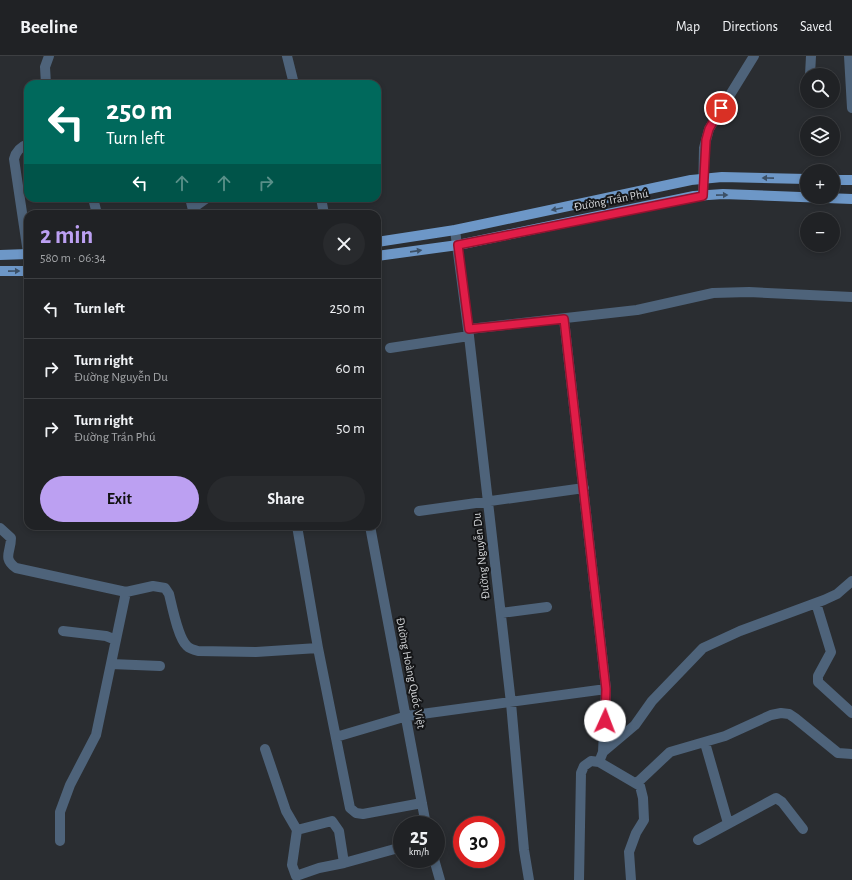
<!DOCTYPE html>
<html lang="en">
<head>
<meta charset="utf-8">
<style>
  body { margin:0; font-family:"Alegreya Sans",sans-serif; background:#282a2d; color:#f1f3f6; height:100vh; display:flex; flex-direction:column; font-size:15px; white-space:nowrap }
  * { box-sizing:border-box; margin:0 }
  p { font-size:13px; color:#a2a4a7 }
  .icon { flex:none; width:22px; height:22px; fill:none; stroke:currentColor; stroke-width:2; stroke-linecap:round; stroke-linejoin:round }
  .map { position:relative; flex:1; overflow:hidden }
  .details { position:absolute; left:24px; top:154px; width:357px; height:320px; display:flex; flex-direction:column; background:#202225; border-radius:12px; box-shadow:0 2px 6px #0003,0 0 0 1px #3d3f42 }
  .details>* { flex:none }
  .guide { position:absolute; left:24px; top:24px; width:357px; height:122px; border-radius:12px; box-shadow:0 2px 6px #0003,0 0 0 1px #3d3f42; background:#00695c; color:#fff; overflow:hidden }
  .tools { position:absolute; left:800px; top:12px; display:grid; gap:8px }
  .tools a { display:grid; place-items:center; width:40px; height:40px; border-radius:50%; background:#202225; box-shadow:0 2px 6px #0003,0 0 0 1px #3d3f42; font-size:20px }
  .speed { position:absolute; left:393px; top:760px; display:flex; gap:8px; font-size:20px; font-weight:700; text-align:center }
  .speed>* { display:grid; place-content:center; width:52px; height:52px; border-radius:50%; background:#202225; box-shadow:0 2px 6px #0003,0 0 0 1px #3d3f42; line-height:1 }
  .speed small { font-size:10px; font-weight:400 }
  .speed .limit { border:6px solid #d22; background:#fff; color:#111 }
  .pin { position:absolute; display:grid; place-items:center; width:34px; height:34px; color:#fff; margin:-17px; border:2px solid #fff; border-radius:50%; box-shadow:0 1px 4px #0007 }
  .me { position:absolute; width:44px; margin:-22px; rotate:2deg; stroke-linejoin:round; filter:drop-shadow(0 0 3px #0008) }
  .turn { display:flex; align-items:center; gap:14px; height:84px; padding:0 16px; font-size:18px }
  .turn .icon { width:52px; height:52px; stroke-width:2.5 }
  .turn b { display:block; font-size:28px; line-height:34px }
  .lanes { display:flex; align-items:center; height:38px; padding:0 16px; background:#0003; justify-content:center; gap:20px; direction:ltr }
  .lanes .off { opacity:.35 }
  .round { display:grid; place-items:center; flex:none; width:42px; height:42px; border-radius:21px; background:#282a2d }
  .headline { display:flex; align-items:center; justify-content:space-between; height:68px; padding:0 16px }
  h1 { font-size:24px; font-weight:700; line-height:30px; color:#bca0f2 }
  .button { display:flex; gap:8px; margin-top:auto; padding:8px 16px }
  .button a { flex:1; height:46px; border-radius:24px; background:#bca0f2; color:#111; font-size:16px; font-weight:700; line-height:46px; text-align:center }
  .button a+a { background:#282a2d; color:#f1f3f6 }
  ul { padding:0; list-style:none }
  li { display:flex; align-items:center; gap:12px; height:60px; padding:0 16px; border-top:1px solid #3d3f42 }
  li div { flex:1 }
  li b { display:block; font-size:15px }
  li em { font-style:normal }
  header { display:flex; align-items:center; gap:24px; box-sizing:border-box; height:56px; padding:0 20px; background:#202225; border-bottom:1px solid #3d3f42 }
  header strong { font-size:19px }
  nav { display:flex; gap:22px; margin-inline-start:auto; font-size:14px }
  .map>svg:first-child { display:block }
</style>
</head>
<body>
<header>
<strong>Beeline</strong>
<nav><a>Map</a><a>Directions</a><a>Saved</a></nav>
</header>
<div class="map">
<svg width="852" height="824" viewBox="0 0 852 824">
  <rect width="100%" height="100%" fill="#2a2d31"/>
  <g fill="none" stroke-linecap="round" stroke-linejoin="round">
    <path stroke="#4e637a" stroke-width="10" d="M287,0L294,28
      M849,0L852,52
      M810,19L811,0
      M46,28L45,11L49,0
      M28,88C20,91 16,95 14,103L28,197
      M703,140L704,92L709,73L754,0
      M93,142L97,158
      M190,142L194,158
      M321,142L324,158
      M193,152L207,142
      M455,174L469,280L511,647L524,794L529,824
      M564,263L606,633L603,696
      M469,273L637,254L713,237L749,236L852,241
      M390,292L469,280
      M419,455L584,432
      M297,470L318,592L350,752L356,757L363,758L422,747
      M370,470L426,769
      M0,472L11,482C11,496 2,502 16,512L126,536L153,530L165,532L169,538C172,550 178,582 187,590C190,593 194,594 198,595L256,596L318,592
      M816,547L831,596L818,620V626L852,657
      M501,557L547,551
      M63,575L106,580L116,584
      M111,608L160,610
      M336,681L407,660L606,633
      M705,687L728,767
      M265,693L286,755L297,774L292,809L296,820L319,812L344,807
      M599,706L603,696L635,669L652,645L703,592L740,575L824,544L837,538L852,525
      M637,727L670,696L725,680L771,659L781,657L789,658L795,662L838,697L852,698
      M297,774L332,765L339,775L344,807L402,791
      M698,784L776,742L782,746L803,773
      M60,785V756L70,729L96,679L126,536
      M434,803L440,824
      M579,824L581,717L584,710L591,705L599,706L640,730L643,742L644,764L636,777L629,796L631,824"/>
    <path stroke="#6d97c7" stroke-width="10" d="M833,124H852
      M377,186L455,174L691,124L722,121L807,123
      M0,199L28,198
      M377,200L458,189L694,140L723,138L852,143
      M0,215H28"/>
  </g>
  <defs><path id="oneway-solid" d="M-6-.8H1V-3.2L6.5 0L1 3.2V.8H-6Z"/></defs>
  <g fill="#3c5066">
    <use href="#oneway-solid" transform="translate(768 122) rotate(-179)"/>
    <use href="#oneway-solid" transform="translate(722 139) rotate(-1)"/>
    <use href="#oneway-solid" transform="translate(557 153) rotate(168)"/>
    <use href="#oneway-solid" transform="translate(416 195) rotate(-8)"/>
    <use href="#oneway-solid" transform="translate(14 215) rotate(-1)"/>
  </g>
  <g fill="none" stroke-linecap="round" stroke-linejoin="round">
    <g stroke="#92132f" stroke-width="10">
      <path id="route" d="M605,665L606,633L564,263L469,273L458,189L703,140L706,84L709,73L721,52"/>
    </g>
    <use href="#route" stroke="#e11d48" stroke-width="7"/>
  </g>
  <g text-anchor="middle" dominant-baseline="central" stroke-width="4" stroke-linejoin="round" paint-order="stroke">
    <g font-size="12" fill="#d2d4d7" stroke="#141517">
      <text transform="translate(611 144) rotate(-11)">Đường Trần Phú</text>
      <text transform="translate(481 500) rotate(-96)">Đường Nguyễn Du</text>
      <text transform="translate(411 617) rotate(79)">Đường Hoàng Quốc Việt</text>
    </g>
  </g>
</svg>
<div class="tools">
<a><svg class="icon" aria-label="search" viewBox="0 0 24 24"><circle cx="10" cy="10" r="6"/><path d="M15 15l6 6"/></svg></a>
<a><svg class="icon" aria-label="layers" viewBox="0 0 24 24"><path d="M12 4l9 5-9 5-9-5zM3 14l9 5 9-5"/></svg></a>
<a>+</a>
<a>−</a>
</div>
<div class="speed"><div>25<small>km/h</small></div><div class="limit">30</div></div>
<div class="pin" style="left:721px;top:52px;background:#d93025"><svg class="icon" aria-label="arrive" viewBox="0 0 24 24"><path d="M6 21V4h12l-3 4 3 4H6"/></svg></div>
<svg class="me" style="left:605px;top:665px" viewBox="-20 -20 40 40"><circle r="19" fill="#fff"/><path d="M0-13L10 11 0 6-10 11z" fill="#e11d48"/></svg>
<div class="guide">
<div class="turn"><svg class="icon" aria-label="left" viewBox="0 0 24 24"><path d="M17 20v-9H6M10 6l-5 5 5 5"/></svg><div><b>250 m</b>Turn left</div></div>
<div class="lanes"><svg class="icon" aria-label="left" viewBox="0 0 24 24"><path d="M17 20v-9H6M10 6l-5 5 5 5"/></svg><svg class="icon off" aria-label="ahead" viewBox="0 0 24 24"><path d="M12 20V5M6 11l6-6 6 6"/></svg><svg class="icon off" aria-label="ahead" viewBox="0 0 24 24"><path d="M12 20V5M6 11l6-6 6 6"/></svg><svg class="icon off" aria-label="right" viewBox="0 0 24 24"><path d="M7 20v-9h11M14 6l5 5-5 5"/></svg></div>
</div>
<section class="details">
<div class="headline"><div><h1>2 min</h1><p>580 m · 06:34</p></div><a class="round"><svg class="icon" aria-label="close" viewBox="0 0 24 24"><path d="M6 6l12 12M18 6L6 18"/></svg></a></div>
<ul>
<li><svg class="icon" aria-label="left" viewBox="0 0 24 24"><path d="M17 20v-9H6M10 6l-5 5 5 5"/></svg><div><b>Turn left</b></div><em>250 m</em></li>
<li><svg class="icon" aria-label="right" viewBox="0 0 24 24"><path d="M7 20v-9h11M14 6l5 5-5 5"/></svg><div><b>Turn right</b><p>Đường Nguyễn Du</p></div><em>60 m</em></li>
<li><svg class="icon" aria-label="right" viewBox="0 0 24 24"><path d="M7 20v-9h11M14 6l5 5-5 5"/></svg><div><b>Turn right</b><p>Đường Trần Phú</p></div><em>50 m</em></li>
</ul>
<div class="button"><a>Exit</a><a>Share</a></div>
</section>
</div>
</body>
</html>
